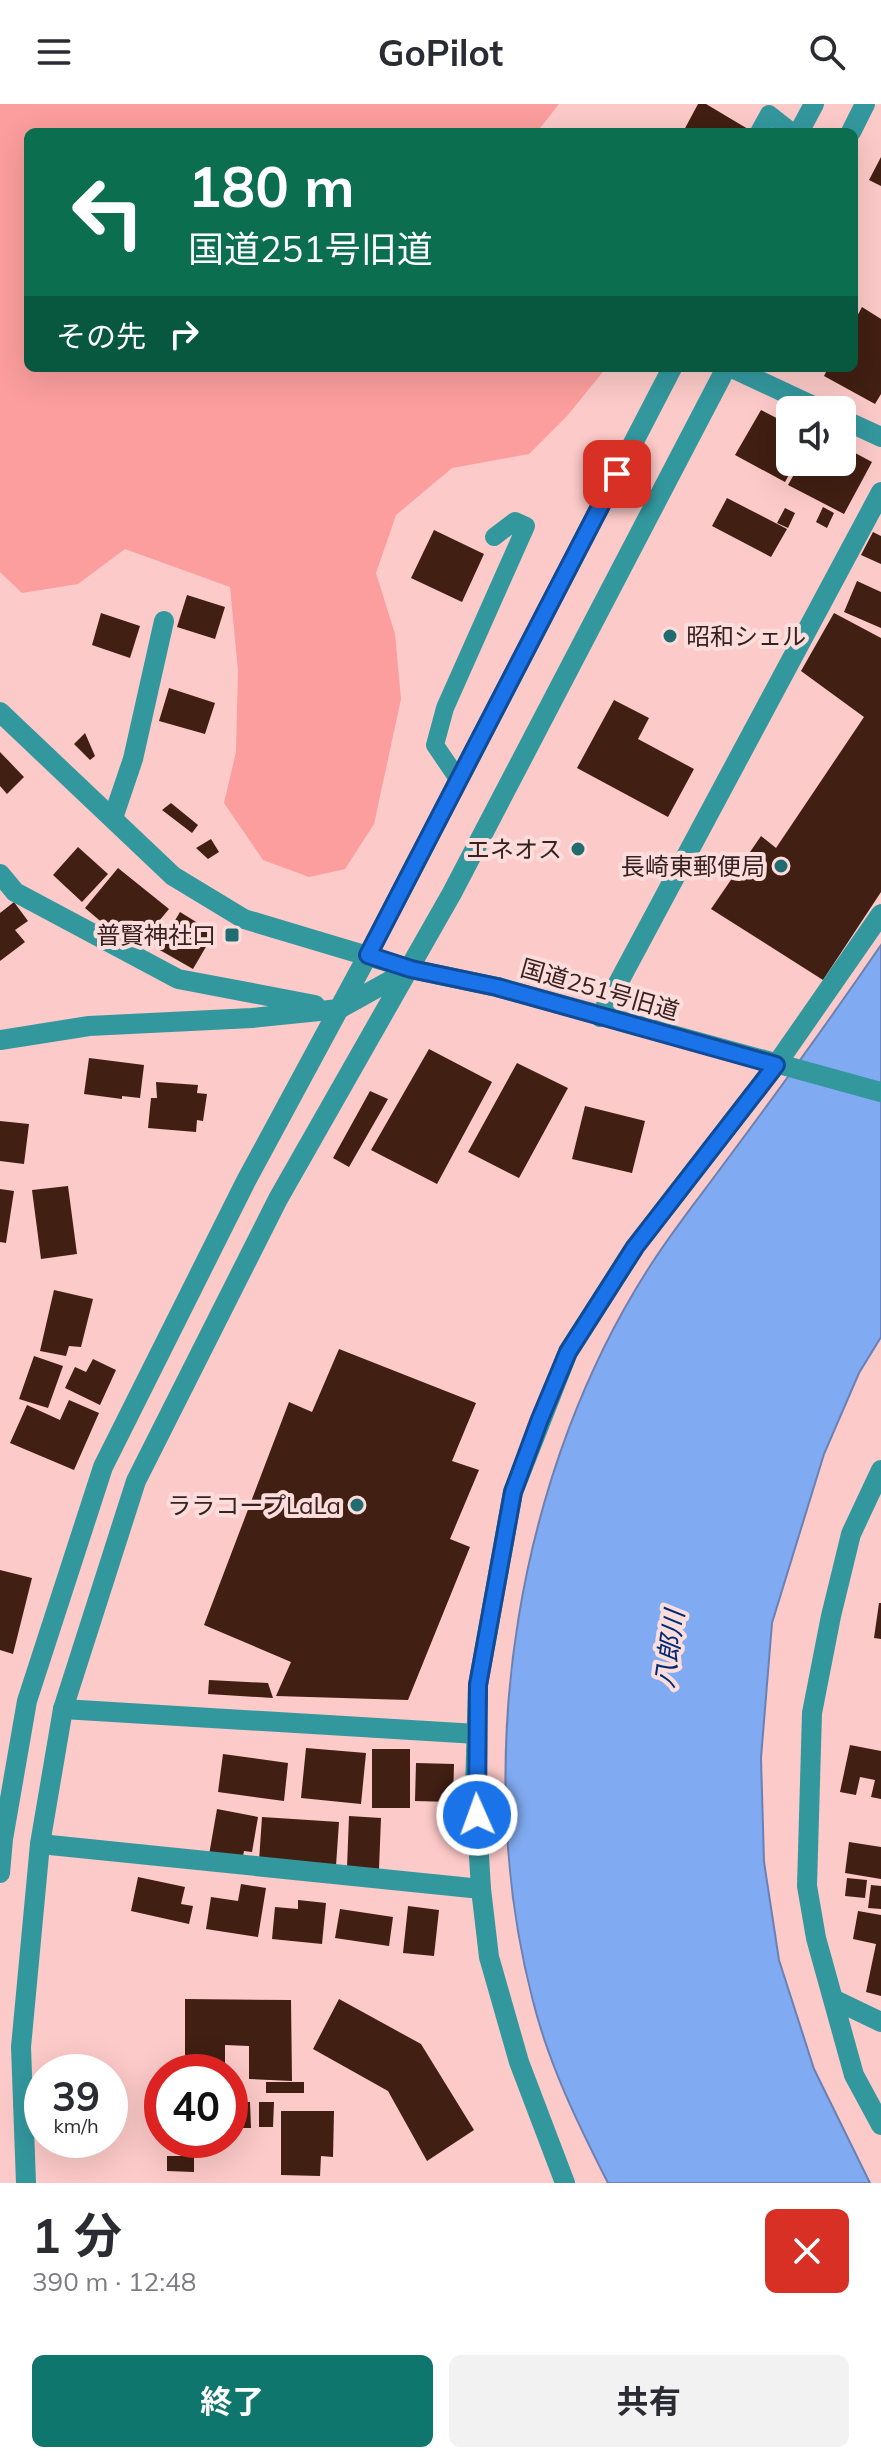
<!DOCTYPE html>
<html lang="ja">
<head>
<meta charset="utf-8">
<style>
  body { margin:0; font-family:Mulish,"Noto Sans JP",sans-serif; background:#f2f2f3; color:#2b2b33; height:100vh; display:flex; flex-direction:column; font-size:30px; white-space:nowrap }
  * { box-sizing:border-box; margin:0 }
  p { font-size:26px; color:#7c7c81 }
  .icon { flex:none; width:44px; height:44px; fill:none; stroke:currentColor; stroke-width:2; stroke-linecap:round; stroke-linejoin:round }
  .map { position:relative; height:2079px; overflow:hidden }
  .details { display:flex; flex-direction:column; background:#fff; flex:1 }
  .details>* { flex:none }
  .top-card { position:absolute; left:24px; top:24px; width:834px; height:244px; border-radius:12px; box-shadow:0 8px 32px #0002; background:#0b6e4f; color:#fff; overflow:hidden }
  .tools { position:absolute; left:776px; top:292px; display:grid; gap:16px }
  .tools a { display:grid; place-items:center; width:80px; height:80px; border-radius:12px; background:#fff; box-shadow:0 8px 32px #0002; font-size:40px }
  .speed { position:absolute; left:24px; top:1950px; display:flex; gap:16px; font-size:40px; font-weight:700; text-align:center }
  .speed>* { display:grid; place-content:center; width:104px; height:104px; border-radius:50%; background:#fff; box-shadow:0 8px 32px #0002; line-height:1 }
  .speed small { font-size:20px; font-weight:400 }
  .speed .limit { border:12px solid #d22; background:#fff; color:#111 }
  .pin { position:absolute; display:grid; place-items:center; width:68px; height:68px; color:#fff; margin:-34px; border-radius:16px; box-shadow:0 4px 12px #0006 }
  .me { position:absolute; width:88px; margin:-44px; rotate:358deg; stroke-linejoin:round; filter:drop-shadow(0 0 6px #0008) }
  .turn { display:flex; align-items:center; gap:28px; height:168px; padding:0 32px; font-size:36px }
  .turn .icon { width:104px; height:104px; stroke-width:2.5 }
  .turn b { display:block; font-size:56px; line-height:68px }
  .then { display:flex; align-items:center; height:76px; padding:0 32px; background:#0003; gap:16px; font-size:30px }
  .round { display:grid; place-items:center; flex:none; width:84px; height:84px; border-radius:12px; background:#f2f2f3 }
  .head { display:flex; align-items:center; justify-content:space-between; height:136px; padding:0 32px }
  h1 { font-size:48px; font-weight:700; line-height:60px }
  .primary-button { display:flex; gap:16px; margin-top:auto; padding:16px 32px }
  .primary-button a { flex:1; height:92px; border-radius:12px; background:#0f766e; color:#fff; font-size:32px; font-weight:700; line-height:92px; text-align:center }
  .primary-button a+a { background:#f2f2f3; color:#2b2b33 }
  header { display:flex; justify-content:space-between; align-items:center; height:104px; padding:0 32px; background:#fff; font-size:36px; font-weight:700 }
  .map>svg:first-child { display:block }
</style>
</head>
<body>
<header><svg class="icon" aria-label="menu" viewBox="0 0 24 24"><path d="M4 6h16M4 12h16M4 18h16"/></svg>GoPilot<svg class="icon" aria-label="search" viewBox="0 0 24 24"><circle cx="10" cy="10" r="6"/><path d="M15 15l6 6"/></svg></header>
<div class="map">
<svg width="881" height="2079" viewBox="0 0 881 2079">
  <rect width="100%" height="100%" fill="#fccac8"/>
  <path fill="#fb9e9d" d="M0,0H559L537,28H28V264H606L567,312L529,350L452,364L396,411L376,469L395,530L401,595L374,720L345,765L309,773L263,756L224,699L236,648L238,566L230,483L125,445L78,480L22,489L0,468Z"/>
  <path fill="#80aaf1" stroke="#6a81b3" stroke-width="2" d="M881,841V1233L859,1269L824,1350L772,1519L761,1654L764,1758L779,1856L814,1965L870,2079H608C578,2020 549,1961 533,1897C470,1656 517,1364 654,1156C676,1122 702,1090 726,1057C779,986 831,914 881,841Z"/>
  <path fill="#411f12" d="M698,0H706L753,28H683Z
    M881,53V82L869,76Z
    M862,203L881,215V290L875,300L824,272L828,264H854V218Z
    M761,306L790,321V358H796L785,378L735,351Z
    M842,342L872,358L844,410L788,381L801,358H842Z
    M727,394L787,425L771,453L712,422Z
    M823,403L834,409L827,424L816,418Z
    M785,404L795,409L788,424L777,419Z
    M434,426L484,450L462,498L411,474Z
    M873,428L881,432V460L861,451Z
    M857,477L881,488V524L844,508Z
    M187,491L225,503L215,535L177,523Z
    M101,509L140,522L130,554L92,541Z
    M834,509L881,534V788L823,876L711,805L761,732L776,744L864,613L801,567Z
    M169,584L215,599L205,630L159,617Z
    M614,596L649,614L638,635L694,665L668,713L577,664Z
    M85,629L95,652L90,656L74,640Z
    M0,648L24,673L7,690L0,682Z
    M171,699L198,721L192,729L162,706Z
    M211,735L219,748L208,755L196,744Z
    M78,743L108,770L82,798L53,771Z
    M118,764L169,805L144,835L128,822L119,833L85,804Z
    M14,798L28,817L15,826L25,838L0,857V809Z
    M180,808L214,829L193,865L158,845Z
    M429,945L492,978L437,1080L371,1046Z
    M89,954L144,961L140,994L122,992V995L84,990Z
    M517,959L568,984L519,1074L468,1048Z
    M156,978L198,981L197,989L207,990L203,1017L197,1016L196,1028L148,1024L151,994H157Z
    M370,987L388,995L349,1063L333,1054Z
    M585,1002L645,1017L632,1069L572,1055Z
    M0,1017L29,1020L24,1060L0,1057Z
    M68,1082L77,1150L41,1155L32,1086Z
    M0,1085L14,1087L6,1139L0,1138Z
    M54,1186L93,1195L81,1243L69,1242L66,1252L40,1247Z
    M339,1245L476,1299L452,1357L479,1366L450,1435L470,1443L408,1596L276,1592L291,1558L204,1521L289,1298L312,1308Z
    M34,1252L63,1262L48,1304L19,1295Z
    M93,1255L116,1266L100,1301L65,1284L75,1263L86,1268Z
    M69,1296L99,1309L74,1366L10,1339L27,1301L60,1316Z
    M0,1466L32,1474L13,1550L0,1546Z
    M879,1499H881V1535L874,1534Z
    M209,1576L268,1579L273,1594L208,1590Z
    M850,1641L881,1647V1695L871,1693L875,1676L860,1673L856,1691L840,1688Z
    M306,1644L366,1649L361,1700L301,1694Z
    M372,1645H410V1704H372Z
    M223,1650L288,1659L284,1697L218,1688Z
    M416,1659L454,1660L453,1698L415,1697Z
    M217,1705L258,1713L252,1748L244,1747L242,1757L209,1751Z
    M349,1712L381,1714L379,1765L347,1764Z
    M262,1713L339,1718L336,1762L259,1757Z
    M849,1738L881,1743V1775L845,1769Z
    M138,1773L185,1783L181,1800L193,1802L189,1820L131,1807Z
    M847,1774L867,1776L865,1794L845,1792Z
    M241,1780L266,1784L258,1833L206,1825L211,1793L238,1797Z
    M871,1781L881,1782V1805L868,1804Z
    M298,1796L326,1799L322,1840L272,1835L275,1803L298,1805Z
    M408,1802L439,1806L434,1852L403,1849Z
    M340,1805L393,1813L389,1842L335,1834Z
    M858,1807L881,1811V1892L866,1888L876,1840L853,1835Z
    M185,1895L291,1896L292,1977L249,1975V1942L225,1941V1968H185Z
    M339,1895L421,1940L474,2026L427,2057L388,1987L313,1945Z
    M266,1978H304V1989H266Z
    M236,1998H250L251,2024H236Z
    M259,1998H274L273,2023H259Z
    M281,2007H334L333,2053L321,2052L320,2072L281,2071Z
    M167,2036H192L191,2044L166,2042Z
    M167,2052H194V2068L167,2067Z"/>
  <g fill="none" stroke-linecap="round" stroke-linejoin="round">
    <path stroke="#33989e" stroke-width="18" d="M759,28L769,10L792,28
      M458,675L435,641L445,604L526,422L515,417L494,433"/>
    <path stroke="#33989e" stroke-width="20" d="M732,264L822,306
      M842,315L881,333
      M113,714L133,655L164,517
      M0,770L15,788L178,875L315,901
      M600,913L881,388
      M0,936L89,922L252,914L339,905L411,865
      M776,961L881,810
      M63,1605L477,1630
      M40,1740L481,1785
      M835,1896L881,1918"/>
    <path stroke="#33989e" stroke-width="20" d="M799,28L814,0
      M851,28L865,0
      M0,608L173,772L244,815L411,865L497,883L881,988
      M881,1366L851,1430L831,1512L812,1609L807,1782L816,1834L854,1971L881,2021
      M0,1769L3,1735L27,1597L103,1363L246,1077L368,851L672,264
      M26,2079L21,1943L40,1740L63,1605L136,1377L278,1095L452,789L726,264
      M565,2079L519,1958L489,1853L481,1785L475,1686L478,1581L513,1388L568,1248L635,1143L776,961"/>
  </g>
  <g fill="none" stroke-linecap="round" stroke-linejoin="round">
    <g stroke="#114b97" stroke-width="20">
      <path id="route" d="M477,1711L478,1581L513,1388L540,1315L568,1248L635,1143L776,961L497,883L411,865L368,851L617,370"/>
    </g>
    <use href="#route" stroke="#1a73e8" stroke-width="14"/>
  </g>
  <g fill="#206c70" stroke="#fcdddb" stroke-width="3">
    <circle cx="670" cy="532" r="8"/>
    <circle cx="578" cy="745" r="8"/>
    <circle cx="781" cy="762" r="8"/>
    <rect x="224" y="823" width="16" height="16" rx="4"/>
    <circle cx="357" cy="1401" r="8"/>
  </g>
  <g text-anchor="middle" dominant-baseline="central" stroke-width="8" stroke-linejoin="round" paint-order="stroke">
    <g font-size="24" fill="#352221" stroke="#fcdddb" text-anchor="end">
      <text x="686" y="532" text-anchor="start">昭和シェル</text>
      <text x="562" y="745">エネオス</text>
      <text x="765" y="762">長崎東郵便局</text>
      <text x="216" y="831">普賢神社口</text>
      <text x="341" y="1401">ララコープLaLa</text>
    </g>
    <g font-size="24" fill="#352221" stroke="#fcdddb">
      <text transform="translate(600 885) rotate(16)">国道251号旧道</text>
    </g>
    <g font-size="26" font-style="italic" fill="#002a76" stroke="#fcdddb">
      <text transform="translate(669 1545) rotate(-82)">八郎川</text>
    </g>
  </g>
</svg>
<div class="tools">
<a><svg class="icon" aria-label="sound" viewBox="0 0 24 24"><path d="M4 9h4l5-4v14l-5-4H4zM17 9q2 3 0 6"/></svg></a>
</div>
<div class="speed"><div>39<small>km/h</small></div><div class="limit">40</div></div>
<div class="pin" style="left:617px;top:370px;background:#d93025"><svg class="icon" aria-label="arrive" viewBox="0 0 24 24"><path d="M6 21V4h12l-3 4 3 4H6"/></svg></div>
<svg class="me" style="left:477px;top:1711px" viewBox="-20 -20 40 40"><circle r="17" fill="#1a73e8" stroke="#fff" stroke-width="3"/><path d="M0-11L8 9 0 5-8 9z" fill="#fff"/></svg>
<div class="top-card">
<div class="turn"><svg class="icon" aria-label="left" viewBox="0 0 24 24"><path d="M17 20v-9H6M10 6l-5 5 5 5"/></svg><div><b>180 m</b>国道251号旧道</div></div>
<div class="then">その先<svg class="icon" aria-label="right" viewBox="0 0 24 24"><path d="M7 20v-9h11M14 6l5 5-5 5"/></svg></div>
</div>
</div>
<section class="details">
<div class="head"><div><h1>1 分</h1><p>390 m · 12:48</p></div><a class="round" style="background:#d93025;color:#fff"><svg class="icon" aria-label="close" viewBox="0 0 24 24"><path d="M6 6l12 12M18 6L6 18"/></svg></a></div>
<div class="primary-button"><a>終了</a><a>共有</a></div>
</section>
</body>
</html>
